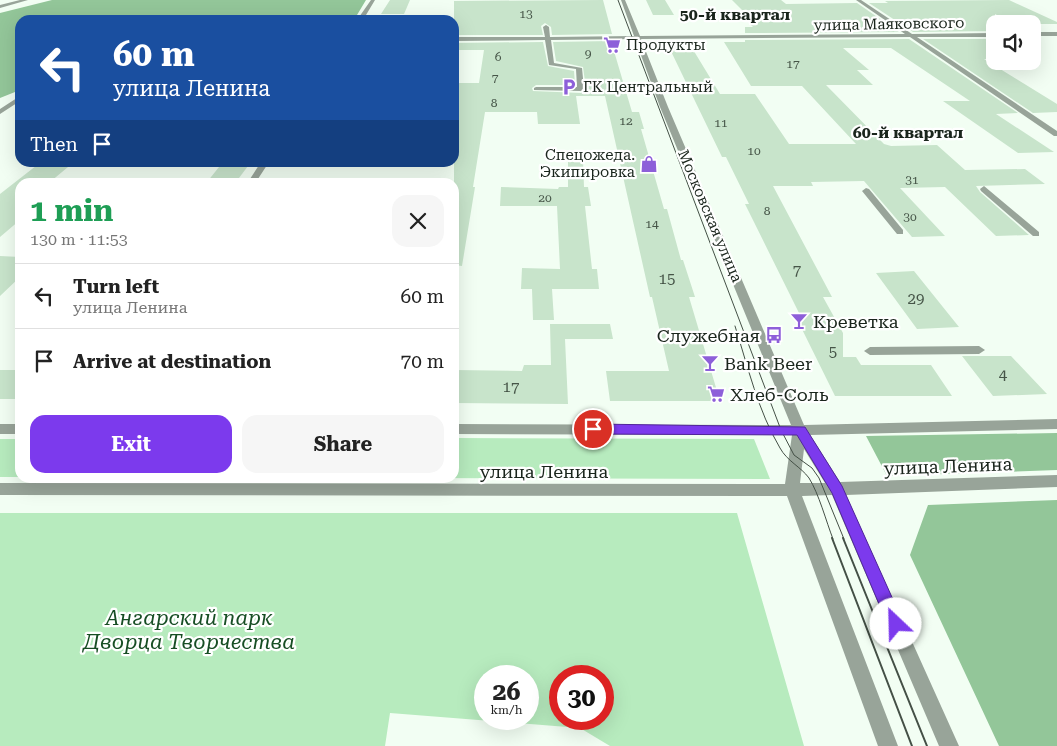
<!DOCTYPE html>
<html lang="en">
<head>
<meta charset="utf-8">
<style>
  body { margin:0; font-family:"Roboto Serif",serif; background:#f6f6f6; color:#222; height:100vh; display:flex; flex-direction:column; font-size:19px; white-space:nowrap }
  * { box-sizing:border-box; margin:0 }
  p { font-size:16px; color:#767676 }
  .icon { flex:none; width:28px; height:28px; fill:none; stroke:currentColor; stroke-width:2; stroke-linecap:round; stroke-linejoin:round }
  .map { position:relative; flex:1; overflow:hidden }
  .details { position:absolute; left:15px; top:178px; width:444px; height:305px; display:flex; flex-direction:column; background:#fff; border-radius:15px; box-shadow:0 5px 20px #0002 }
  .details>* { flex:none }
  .banner { position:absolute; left:15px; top:15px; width:444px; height:152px; border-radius:15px; box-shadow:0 5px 20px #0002; background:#1a4fa0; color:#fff; overflow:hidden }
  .fabs { position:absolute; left:986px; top:15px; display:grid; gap:10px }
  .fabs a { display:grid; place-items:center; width:55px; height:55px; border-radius:10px; background:#fff; box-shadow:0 5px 20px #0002; font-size:25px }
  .speed { position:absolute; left:474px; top:665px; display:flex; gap:10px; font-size:25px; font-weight:700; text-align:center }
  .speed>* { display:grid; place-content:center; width:65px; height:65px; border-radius:50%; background:#fff; box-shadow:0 5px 20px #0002; line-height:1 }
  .speed small { font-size:12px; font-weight:400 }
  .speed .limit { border:8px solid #d22; background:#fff; color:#111 }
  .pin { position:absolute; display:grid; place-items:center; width:42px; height:42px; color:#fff; margin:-21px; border:2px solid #fff; border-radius:50%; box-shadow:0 1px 5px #0007 }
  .me { position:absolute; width:55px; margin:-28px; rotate:336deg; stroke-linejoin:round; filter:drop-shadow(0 0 4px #0008) }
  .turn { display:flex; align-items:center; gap:18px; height:105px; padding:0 15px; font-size:22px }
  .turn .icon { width:65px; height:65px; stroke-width:2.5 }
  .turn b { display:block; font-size:35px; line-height:42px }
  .then { display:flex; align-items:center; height:48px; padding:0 15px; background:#0003; gap:10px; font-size:19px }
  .round { display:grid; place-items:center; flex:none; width:52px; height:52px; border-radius:15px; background:#f6f6f6 }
  .head { display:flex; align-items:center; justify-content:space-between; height:85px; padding:0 15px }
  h1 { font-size:30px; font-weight:700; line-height:38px; color:#1e9e55 }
  .button { display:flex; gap:10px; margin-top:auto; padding:10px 15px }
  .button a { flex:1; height:58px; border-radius:15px; background:#7c3aed; color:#fff; font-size:20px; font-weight:700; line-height:58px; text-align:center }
  .button a+a { background:#f6f6f6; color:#222 }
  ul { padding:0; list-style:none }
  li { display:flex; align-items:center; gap:15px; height:65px; padding:0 15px; border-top:1px solid #e0e0e0 }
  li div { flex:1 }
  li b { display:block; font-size:19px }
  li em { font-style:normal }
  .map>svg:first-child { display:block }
</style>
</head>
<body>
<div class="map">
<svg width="1057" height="746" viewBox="0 0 1057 746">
  <rect width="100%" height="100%" fill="#f2fef3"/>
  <path fill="#b7ebbe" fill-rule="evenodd" d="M454,438L754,439L770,479L368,478H454Z
    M0,439H20V477H0Z
    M0,513H737L804,746H610L580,728L390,713L385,746H0ZM485,676H528V719H485ZM560,676H602V719H560Z"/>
  <path fill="#93c699" d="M52,0H366L354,20H20V90L0,98V13Z
    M1057,433V470L887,476L866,436Z
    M1057,500V746H999L910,555L928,505Z"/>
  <path fill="#c8e4cb" d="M390,0H410L404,14H381Z
    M603,0L612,34L552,35L551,27L545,23L541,26L543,35H454V1Z
    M646,0H665L674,15H653Z
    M732,0H781L786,4L857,3L899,32L745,33V27H753L749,23H755Z
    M1009,0L1057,22V24H1013L995,14V31L913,32L869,3H888L885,1Z
    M909,39L1018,113L996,114L1054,152L1018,153L943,101H970L891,48H843L869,70H857L873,85H826L884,144L891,146L937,145L965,170L1025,169L1045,184L976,186L980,192L1029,235L996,236L945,187L900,188L945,236L912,237L864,181L811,182L813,186H773L832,297H823L843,333V357H856L861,365H931L952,396H835L794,313H799L745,204H749L726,157H722L667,43H689L720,94H755L789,144H856L802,86H751L724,42H745V40Z
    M923,39H995V59H984L1057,104V112L1033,113Z
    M611,41L632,112H639L644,129H641L664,209H667L681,260H683L695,297H689L720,401H610L606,371H669L652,297H650L605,96H576L580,124H538L537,112H485L473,187H475L462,266L454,265V83H479L484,50H454V43L543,42L548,66L574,71L575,85H536L532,88L533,91L581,93L586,89L583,67L556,61L553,42Z
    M568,159L583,160L584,187H588L591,206H585L592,269H597L599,289H552L554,320H533L532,289H521L522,268L560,269L557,206H500L501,187L558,189L559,187H568Z
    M41,162H74L50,182H20V220L0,237V194Z
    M223,162H251L236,182H207Z
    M0,256L20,257V277L0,296Z
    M914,271L959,327L917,329L876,273Z
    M550,324H610L613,339H565L568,404L454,403V370L522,371L524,365H551Z
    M962,356H1011L1047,394L993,396Z
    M0,370H20V399H0Z"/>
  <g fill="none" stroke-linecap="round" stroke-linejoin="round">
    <path fill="#98a499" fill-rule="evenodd" d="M20,0H28L0,8V5Z
      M371,0H375L366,15L409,17L357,20Z
      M621,0H625L640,36L905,34L856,0H861L912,34L995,33V37H917L1057,131V136H1054L910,37L641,39L668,107L804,425L1057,419V429L810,435L840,482L1057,475V487L846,495L959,746H939L832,495L802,496L898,746H878L787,496L0,495V483L785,484L792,435L454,434V424L791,425L660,107L635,39L551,40L554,63L582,68L584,89L581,91L534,90V88L536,87H577L576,69L549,65L545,40L454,41V37H545L543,27L546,25L549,27L550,37L634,36ZM804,449L825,483H800Z
      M1032,32H1057V36H1032Z
      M20,96V101L0,114V109Z
      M261,162H269L256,182H248Z
      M984,186L1039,232V236H1033L981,191L980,189Z
      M866,188L869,189L903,230V234H897L862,191Z
      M979,346L985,350L979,354L870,355L864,351L870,347Z
      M0,424H20V434H0Z"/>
    <path stroke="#445046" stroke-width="1" d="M618,0L781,430L794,455L812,468L819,478L844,539
      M735,326C748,367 758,411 780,448C787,461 801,467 809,478C819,494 826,521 833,539"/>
    <path stroke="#445046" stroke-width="2" d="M832,538L912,746
      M843,538L927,746"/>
  </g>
  <path fill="#7c3aed" stroke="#51269a" d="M593,424L805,427L842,486L904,624L901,630L896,632L890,630L832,493L797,435L593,434L589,433L587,429L589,426Z"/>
  <defs>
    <g id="supermarket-bare" transform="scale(1.35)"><path d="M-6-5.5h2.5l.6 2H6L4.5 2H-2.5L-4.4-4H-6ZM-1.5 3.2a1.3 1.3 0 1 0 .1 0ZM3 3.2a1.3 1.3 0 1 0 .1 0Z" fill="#8d5fd9" stroke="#fff" stroke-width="2.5" paint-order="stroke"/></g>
    <g id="parking-bare" transform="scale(1.35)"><path d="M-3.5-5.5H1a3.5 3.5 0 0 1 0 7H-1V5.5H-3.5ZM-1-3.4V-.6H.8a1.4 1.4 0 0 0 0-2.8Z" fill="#8d5fd9" stroke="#fff" stroke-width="2.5" paint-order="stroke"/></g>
    <g id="shop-bare" transform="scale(1.35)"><path d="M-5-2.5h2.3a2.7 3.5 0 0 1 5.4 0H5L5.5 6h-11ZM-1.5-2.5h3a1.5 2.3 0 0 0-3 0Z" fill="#8d5fd9" stroke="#fff" stroke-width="2.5" paint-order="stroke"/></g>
    <g id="bar-bare" transform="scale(1.35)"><path d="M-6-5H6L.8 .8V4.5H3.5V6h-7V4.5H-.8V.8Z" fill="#8d5fd9" stroke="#fff" stroke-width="2.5" paint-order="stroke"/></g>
    <g id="bus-bare" transform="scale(1.35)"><path d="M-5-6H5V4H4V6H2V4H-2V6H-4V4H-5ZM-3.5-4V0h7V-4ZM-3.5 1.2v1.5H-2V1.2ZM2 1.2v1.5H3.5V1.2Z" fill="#8d5fd9" stroke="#fff" stroke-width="2.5" paint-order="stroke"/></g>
  </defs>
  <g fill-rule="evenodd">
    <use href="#supermarket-bare" x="612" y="45"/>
    <use href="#parking-bare" x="569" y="87"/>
    <use href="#shop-bare" x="649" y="164"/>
    <use href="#bar-bare" x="799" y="321"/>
    <use href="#bus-bare" x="774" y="335"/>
    <use href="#bar-bare" x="710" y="363"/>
    <use href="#supermarket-bare" x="716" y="394"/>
  </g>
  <g text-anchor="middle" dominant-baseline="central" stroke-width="4.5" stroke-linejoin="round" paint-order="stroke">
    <g font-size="12" fill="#465548">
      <text x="526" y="14">13</text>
      <text x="588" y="54">9</text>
      <text x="498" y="57">6</text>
      <text x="793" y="64">17</text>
      <text x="495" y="78">7</text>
      <text x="494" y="103">8</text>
      <text x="626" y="121">12</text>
      <text x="721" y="123">11</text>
      <text x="754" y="151">10</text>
      <text x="912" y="180">31</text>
      <text x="545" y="198">20</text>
      <text x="767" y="211">8</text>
      <text x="910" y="217">30</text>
      <text x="652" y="224">14</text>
    </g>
    <g font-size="15" fill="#1a251c" stroke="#fff">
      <text transform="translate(889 24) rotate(-1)">улица Маяковского</text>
      <text transform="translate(710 216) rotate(67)">Московская улица</text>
    </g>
    <g font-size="15" fill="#1a251c" stroke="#fff" text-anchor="start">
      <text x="626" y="45">Продукты</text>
      <text x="583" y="87">ГК Центральный</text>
      <text x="635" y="155" text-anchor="end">Спецожеда.<tspan x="635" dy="17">Экипировка</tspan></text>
    </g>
    <g font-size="15" fill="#465548">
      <text x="797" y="270">7</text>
      <text x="667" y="279">15</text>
      <text x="916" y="299">29</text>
      <text x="833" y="352">5</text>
      <text x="1003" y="375">4</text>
      <text x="511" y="387">17</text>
    </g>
    <g font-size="16" font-weight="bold" fill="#1a251c" stroke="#fff">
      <text x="735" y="14">50-й квартал</text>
      <text x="908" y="132">60-й квартал</text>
    </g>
    <g font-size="18" fill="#1a251c" stroke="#fff" text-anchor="start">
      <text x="813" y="321">Креветка</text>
      <text x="760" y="335" text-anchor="end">Служебная</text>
      <text x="724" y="363">Bank Beer</text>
      <text x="730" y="394">Хлеб-Соль</text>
    </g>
    <g font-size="18" fill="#1a251c" stroke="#fff">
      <text transform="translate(948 466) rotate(-2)">улица Ленина</text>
      <text x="544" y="471">улица Ленина</text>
    </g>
    <g font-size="21" font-style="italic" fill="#174e24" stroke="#fff">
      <text x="189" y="618">Ангарский парк<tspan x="189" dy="24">Дворца Творчества</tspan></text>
    </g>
  </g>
</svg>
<div class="fabs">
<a><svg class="icon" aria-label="sound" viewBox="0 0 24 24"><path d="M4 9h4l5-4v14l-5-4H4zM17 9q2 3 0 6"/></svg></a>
</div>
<div class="speed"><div>26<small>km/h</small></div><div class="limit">30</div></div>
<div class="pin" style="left:593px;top:429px;background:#d93025"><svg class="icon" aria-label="arrive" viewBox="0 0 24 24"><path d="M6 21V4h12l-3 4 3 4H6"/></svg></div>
<svg class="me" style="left:896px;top:624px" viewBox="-20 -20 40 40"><circle r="19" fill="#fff"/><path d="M0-13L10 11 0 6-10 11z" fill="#7c3aed"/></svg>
<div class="banner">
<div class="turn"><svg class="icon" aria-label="left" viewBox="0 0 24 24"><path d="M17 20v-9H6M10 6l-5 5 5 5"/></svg><div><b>60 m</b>улица Ленина</div></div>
<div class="then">Then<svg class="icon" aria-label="arrive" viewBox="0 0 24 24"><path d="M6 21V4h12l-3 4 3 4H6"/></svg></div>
</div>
<section class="details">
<div class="head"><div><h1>1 min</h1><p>130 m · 11:53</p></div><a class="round"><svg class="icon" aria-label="close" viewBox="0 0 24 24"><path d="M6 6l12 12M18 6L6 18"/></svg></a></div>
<ul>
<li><svg class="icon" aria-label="left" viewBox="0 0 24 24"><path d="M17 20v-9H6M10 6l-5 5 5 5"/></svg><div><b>Turn left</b><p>улица Ленина</p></div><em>60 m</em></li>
<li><svg class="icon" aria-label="arrive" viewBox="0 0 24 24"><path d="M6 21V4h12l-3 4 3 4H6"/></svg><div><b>Arrive at destination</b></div><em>70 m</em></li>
</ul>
<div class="button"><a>Exit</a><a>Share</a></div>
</section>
</div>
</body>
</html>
